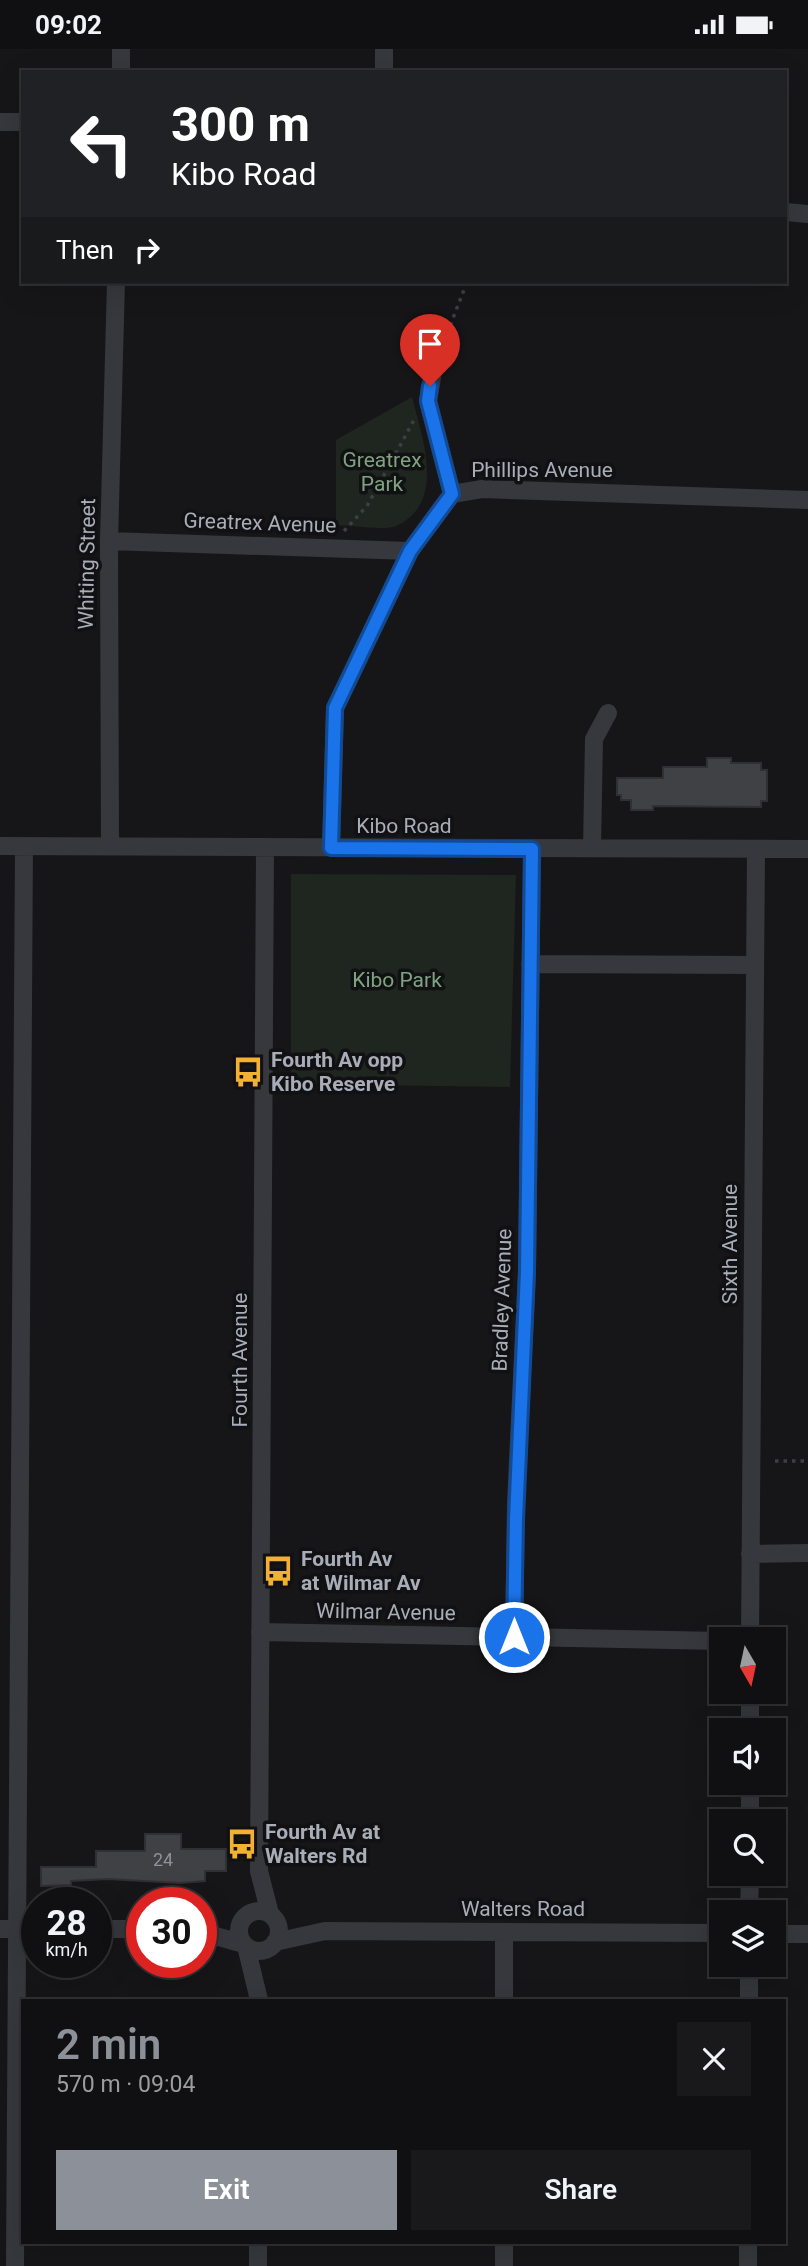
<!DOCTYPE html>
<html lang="en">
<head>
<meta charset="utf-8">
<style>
  body { margin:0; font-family:Roboto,sans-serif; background:#19191b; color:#f1f3f6; height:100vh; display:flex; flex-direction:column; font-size:26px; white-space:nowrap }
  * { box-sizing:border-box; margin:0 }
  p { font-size:23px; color:#9c9d9f }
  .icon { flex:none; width:38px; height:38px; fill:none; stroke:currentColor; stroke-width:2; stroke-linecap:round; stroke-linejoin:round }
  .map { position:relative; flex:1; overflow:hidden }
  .side { position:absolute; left:21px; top:1950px; width:765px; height:245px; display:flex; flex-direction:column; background:#101012; border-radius:0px; box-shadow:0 7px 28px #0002,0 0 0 2px #303032 }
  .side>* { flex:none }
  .guide { position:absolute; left:21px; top:21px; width:766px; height:214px; border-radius:0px; box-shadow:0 7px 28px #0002,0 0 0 2px #303032; background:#202124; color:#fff; overflow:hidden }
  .needle { width:46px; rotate:171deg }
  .fabs { position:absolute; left:709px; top:1578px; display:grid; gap:14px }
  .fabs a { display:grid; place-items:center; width:77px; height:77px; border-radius:0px; background:#101012; box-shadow:0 7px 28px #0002,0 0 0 2px #303032; font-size:35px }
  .speed { position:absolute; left:21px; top:1838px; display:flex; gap:14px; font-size:35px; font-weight:700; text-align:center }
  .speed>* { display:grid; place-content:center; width:91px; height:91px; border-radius:50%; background:#101012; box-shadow:0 7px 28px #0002,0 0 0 2px #303032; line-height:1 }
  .speed small { font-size:18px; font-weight:400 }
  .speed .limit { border:10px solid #d22; background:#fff; color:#111 }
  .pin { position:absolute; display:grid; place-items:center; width:60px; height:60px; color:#fff; margin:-72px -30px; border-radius:50% 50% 50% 0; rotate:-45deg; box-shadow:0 0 7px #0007 }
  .pin .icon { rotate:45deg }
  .me { position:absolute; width:77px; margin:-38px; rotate:0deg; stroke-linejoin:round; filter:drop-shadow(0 0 5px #0008) }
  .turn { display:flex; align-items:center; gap:24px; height:147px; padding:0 35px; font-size:32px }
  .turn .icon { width:91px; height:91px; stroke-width:2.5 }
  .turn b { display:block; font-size:49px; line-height:60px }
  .then { display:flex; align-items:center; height:66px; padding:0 35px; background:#0003; gap:14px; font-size:26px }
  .round { display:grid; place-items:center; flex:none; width:74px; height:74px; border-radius:0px; background:#19191b }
  .overview { display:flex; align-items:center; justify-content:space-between; height:119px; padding:0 35px }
  h1 { font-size:42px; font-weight:600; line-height:52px; color:#8c9099 }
  .primary-button { display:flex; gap:14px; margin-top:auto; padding:14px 35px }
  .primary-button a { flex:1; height:80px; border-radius:0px; background:#8c9099; color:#fff; font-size:28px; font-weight:600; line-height:80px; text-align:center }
  .primary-button a+a { background:#19191b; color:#f1f3f6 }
  .status { display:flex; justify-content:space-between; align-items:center; height:49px; padding:0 35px; background:#101012; direction:ltr }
  .status svg { height:19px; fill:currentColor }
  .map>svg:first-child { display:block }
</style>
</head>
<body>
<div class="status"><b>09:02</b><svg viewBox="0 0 49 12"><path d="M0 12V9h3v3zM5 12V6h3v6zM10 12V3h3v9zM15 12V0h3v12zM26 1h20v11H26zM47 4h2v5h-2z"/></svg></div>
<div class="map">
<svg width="808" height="2217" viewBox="0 0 808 2217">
  <rect width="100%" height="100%" fill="#161618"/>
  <path fill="#1e261f" d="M412,348C422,388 447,454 396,477C385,482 349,476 336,476V391Z
    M291,825L516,826L510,1038L291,1035Z"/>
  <path fill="#404145" stroke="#303034" stroke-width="2" d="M707,709H731V714H761V721H767V752H761V758L653,757V761H631V751H621V746H617V729H663V718H707Z
    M145,1785H181V1800H226V1822H205V1832L180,1834L108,1830L71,1832V1836L41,1837V1818H96V1802H145Z"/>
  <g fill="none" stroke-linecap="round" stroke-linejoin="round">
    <path stroke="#3d3f44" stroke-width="3.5" stroke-dasharray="3.5 5" stroke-linecap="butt" d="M438,308L467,233
      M344,482L367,457L414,371
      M775,1412H808"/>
    <path stroke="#37383d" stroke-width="18" d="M384,0V23
      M121,23V0
      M0,73H23
      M786,163L808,165
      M433,323L428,352L452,445
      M109,492L410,502
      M0,797L808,800
      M110,797L109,492L116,233
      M265,799L259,1822L270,1865
      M331,799L335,659L410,502L452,445L482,440L808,451
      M592,799L594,690L608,664
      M530,915L755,916
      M750,1505L808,1504
      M260,1583L721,1592
      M514,1588L516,1453L527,1223L532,800
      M750,1591L756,801
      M750,1682V1643
      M750,1773V1734
      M239 1882a20 20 0 1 1 40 0a20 20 0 1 1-40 0Z
      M749,1864L750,1825
      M0,1880H37
      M96,1880H142
      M201,1883L244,1895
      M774,1885H808
      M275,1893L325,1882L721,1884
      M246,1897L259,1951
      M504,1951V1883
      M749,1951V1916
      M15,2217L24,797
      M258,2217V2193
      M504,2217V2193
      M748,2217V2193"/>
  </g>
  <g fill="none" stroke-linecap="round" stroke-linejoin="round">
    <g stroke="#114b97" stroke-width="18">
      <path id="route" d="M430,337L428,352L452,445L410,502L335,659L331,799L532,800L527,1223L516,1470L514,1588"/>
    </g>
    <use href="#route" stroke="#1a73e8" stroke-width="12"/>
  </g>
  <defs>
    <g id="bus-bare" transform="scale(2.415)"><path d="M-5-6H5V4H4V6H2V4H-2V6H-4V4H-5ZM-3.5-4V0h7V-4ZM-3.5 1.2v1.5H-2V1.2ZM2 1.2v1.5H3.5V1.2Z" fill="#f2b134" stroke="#111113" stroke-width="2.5" paint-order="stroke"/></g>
  </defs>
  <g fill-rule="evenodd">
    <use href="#bus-bare" x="248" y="1023"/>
    <use href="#bus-bare" x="278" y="1522"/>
    <use href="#bus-bare" x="242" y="1795"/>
  </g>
  <g text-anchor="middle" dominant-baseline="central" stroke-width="7" stroke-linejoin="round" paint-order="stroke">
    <g font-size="18" fill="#8e929b">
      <text x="163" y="1810">24</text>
    </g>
    <g font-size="21" fill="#7fa381" stroke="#111113">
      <text x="382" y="411">Greatrex<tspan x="382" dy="24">Park</tspan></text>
      <text x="397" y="931">Kibo Park</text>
    </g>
    <g font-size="21" fill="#a8adb8" stroke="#111113">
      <text x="542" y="421">Phillips Avenue</text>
      <text transform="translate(260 474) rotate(2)">Greatrex Avenue</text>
      <text transform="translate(87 515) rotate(-89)">Whiting Street</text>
      <text x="404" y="777">Kibo Road</text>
      <text transform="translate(730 1195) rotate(-90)">Sixth Avenue</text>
      <text transform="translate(502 1251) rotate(-88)">Bradley Avenue</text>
      <text transform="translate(240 1311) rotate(-90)">Fourth Avenue</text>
      <text transform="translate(386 1563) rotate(1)">Wilmar Avenue</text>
      <text x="523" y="1860">Walters Road</text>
    </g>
    <g font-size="21" font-weight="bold" fill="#a8adb8" stroke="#111113" text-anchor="start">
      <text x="271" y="1011">Fourth Av opp<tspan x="271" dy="24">Kibo Reserve</tspan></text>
      <text x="301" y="1510">Fourth Av<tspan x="301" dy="24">at Wilmar Av</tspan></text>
      <text x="265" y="1783">Fourth Av at<tspan x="265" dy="24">Walters Rd</tspan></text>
    </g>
  </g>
</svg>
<div class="fabs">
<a><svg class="needle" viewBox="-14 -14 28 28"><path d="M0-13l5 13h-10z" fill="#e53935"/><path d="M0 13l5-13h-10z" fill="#9c9d9f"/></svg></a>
<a><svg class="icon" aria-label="sound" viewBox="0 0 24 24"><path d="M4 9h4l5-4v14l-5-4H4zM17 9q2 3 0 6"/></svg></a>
<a><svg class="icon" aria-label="search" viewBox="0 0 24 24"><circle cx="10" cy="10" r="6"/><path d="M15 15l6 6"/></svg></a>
<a><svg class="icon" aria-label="layers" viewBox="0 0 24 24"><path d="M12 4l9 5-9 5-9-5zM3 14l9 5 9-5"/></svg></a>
</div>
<div class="speed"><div>28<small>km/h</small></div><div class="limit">30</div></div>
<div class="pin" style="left:430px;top:337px;background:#d93025"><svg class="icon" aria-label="arrive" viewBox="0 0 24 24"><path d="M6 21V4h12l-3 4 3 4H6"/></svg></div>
<svg class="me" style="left:514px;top:1588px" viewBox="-20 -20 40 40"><circle r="17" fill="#1a73e8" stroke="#fff" stroke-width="3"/><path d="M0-11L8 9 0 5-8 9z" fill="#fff"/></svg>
<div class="guide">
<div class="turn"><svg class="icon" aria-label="left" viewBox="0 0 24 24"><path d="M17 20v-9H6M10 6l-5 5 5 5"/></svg><div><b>300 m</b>Kibo Road</div></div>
<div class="then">Then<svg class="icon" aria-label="right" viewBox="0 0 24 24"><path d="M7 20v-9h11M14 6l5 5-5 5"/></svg></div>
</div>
<section class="side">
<div class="overview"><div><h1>2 min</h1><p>570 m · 09:04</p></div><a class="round"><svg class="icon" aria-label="close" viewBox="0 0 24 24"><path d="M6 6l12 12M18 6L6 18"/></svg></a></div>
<div class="primary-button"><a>Exit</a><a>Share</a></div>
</section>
</div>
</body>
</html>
